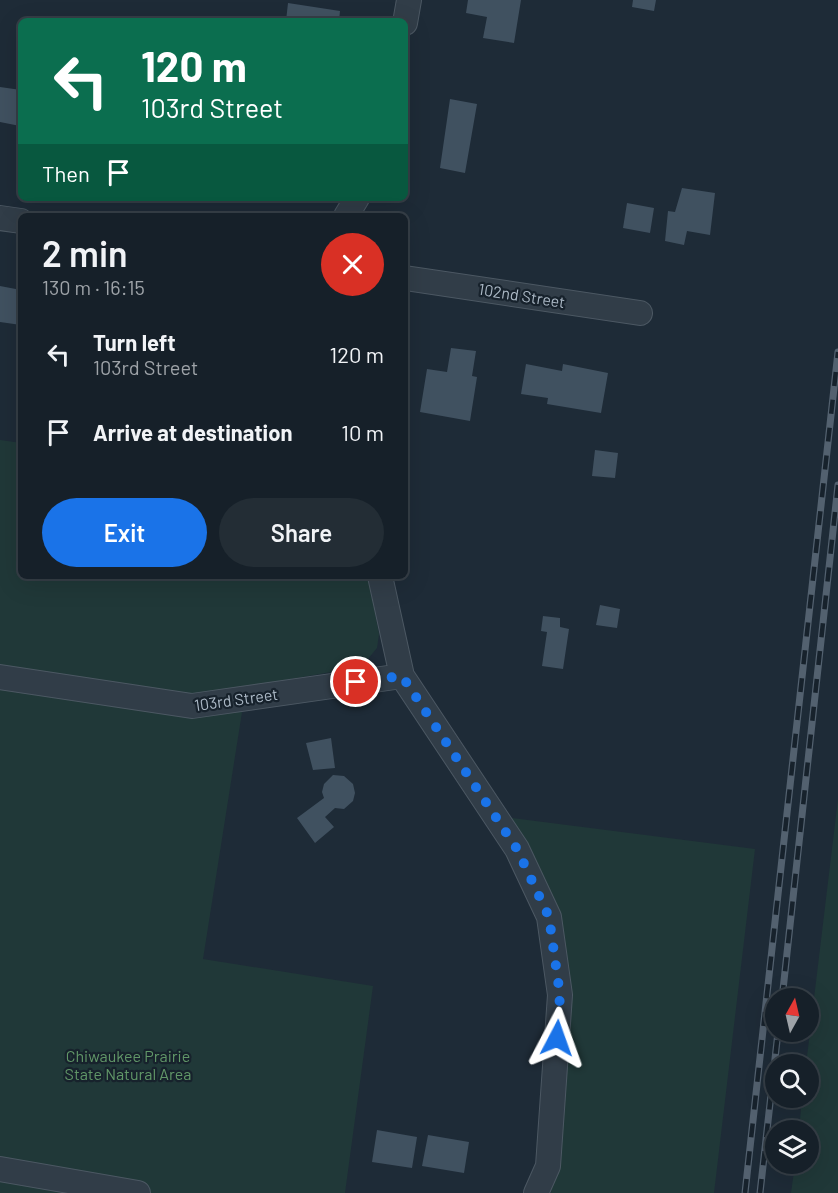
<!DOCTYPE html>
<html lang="en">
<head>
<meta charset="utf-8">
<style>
  body { margin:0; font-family:Barlow,sans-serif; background:#232d35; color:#f1f3f6; height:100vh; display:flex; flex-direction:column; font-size:22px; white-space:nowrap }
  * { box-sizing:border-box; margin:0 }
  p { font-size:20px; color:#9ea3a8 }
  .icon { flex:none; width:33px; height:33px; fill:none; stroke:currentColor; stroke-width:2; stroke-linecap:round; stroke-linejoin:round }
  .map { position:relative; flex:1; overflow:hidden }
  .panel { position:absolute; left:18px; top:213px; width:390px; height:366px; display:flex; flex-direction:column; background:#162029; border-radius:9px; box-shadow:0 6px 24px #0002,0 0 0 2px #353e46 }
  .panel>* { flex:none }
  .top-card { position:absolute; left:18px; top:18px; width:390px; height:183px; border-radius:9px; box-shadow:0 6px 24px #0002,0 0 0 2px #353e46; background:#0b6e4f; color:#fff; overflow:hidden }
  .needle { width:39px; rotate:8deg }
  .buttons { position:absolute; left:765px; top:988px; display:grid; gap:12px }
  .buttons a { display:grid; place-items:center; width:54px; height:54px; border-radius:50%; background:#162029; box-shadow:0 6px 24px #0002,0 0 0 2px #353e46; font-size:30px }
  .pin { position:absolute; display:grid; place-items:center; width:51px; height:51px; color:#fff; margin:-26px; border:3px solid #fff; border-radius:50%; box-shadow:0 2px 6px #0007 }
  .me { position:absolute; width:66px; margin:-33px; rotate:4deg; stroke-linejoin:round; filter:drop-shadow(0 0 4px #0008) }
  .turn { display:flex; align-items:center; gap:21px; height:126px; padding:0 24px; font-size:27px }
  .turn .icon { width:78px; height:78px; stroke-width:2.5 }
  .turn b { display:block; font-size:42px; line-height:51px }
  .then { display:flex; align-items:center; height:57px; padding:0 24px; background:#0003; gap:12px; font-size:22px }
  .round { display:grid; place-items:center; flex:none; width:63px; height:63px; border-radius:32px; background:#232d35 }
  .headline { display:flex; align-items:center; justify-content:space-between; height:102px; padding:0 24px }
  h1 { font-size:36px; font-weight:600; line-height:45px }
  .primary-button { display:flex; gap:12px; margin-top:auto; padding:12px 24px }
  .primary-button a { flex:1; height:69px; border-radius:36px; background:#1a73e8; color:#fff; font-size:24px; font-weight:600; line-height:69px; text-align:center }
  .primary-button a+a { background:#232d35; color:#f1f3f6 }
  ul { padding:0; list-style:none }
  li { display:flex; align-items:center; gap:18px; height:78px; padding:0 24px }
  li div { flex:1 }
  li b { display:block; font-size:22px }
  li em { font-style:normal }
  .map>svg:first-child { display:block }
</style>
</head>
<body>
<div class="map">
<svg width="838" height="1193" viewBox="0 0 838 1193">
  <rect width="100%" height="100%" fill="#1e2b37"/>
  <path fill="#203838" d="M0,440L21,443V576H368L379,634L377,648L367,660L337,671L246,687L203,959L373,986L345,1193H0Z
    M838,799V1193H791L795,1164H808V1131H799L802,1098H808V1065H806Z
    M505,817L755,849L714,1193H551L555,1174L567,983Z"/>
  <path fill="#405160" d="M468,0H521L514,43L483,38L487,17L466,13Z
    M633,0H656L654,11L632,7Z
    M288,3L340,11L339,21H286Z
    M0,87L21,90L20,126L0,122Z
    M450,99L477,104L465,173L440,168Z
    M682,188L715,193L710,235L687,231L684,245L665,241L668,211L675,212Z
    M627,203L654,208L650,233L623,228Z
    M0,286L21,290V325L0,322Z
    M451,348L476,351L472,376L477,377L470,421L420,412L427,369L447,372Z
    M526,364L562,371L563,364L608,373L601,413L547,404L548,398L521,394Z
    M595,450L618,453L615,478L592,476Z
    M600,605L620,609L617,628L596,625Z
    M543,616L560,618V627L569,629L563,669L542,666L547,632L541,631Z
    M331,738L335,768L313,770L306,743Z
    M333,775L344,776L353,784L355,793L353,801L344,809L335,808L325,817L334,827L315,843L297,818L324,798L322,792L324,784Z
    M377,1130L417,1137L412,1168L372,1162Z
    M428,1135L469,1142L464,1173L422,1166Z"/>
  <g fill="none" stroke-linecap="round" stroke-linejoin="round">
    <g stroke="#4c5863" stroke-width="26">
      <path id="minor" d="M405,23L409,0
        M346,216L357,198
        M0,218L21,221
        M405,278L640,313
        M380,576L402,676L517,849L549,917L560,995L548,1166L536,1193
        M0,677L192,706L402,676
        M0,1169L138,1193"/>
    </g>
    <use href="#minor" stroke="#313d48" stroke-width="24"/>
    <g stroke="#53616f" stroke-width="7">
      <path id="rail" d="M782,999L838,485
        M745,1193L838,352
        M760,1193L778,1032"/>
    </g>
    <use href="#rail" stroke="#17222c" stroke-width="4.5" stroke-dasharray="14" stroke-linecap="butt"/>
  </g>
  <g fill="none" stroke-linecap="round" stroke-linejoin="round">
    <path stroke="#1a73e8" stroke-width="10" stroke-dasharray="0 18" d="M356,682L402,676L517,849L549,917L560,995L557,1038"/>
  </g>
  <g text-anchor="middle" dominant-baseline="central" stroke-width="4.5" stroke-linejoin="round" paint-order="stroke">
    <g font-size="16" fill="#abb8c5" stroke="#17222c">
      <text transform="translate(522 295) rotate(9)">102nd Street</text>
      <text transform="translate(236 699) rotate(-8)">103rd Street</text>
    </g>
    <g font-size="16" fill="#619768" stroke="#17222c">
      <text x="128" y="1055">Chiwaukee Prairie<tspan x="128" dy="18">State Natural Area</tspan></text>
    </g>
  </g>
</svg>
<div class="buttons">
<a><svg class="needle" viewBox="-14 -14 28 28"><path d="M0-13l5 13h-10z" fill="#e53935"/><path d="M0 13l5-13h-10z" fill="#9ea3a8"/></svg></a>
<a><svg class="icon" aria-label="search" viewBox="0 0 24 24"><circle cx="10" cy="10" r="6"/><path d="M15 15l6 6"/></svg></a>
<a><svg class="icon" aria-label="layers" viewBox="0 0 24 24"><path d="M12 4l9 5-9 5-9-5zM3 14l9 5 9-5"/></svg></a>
</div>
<div class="pin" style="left:356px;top:682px;background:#d93025"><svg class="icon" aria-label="arrive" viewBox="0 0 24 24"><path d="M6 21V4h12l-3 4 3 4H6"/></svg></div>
<svg class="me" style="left:557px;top:1038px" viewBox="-20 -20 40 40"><path d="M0-17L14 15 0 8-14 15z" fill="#1a73e8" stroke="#fff" stroke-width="4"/></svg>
<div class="top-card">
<div class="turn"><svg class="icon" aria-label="left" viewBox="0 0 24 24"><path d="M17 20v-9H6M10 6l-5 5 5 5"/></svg><div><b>120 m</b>103rd Street</div></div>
<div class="then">Then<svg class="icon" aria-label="arrive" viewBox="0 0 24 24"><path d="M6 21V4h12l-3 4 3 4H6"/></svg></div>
</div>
<section class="panel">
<div class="headline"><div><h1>2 min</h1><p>130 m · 16:15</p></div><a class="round" style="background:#d93025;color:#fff"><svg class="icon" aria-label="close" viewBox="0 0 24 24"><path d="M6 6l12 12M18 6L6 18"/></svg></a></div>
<ul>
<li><svg class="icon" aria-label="left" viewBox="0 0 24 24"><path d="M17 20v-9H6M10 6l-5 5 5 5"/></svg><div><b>Turn left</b><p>103rd Street</p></div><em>120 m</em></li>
<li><svg class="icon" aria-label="arrive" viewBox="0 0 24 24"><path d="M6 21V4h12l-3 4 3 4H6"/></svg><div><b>Arrive at destination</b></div><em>10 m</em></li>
</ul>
<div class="primary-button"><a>Exit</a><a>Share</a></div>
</section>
</div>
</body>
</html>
